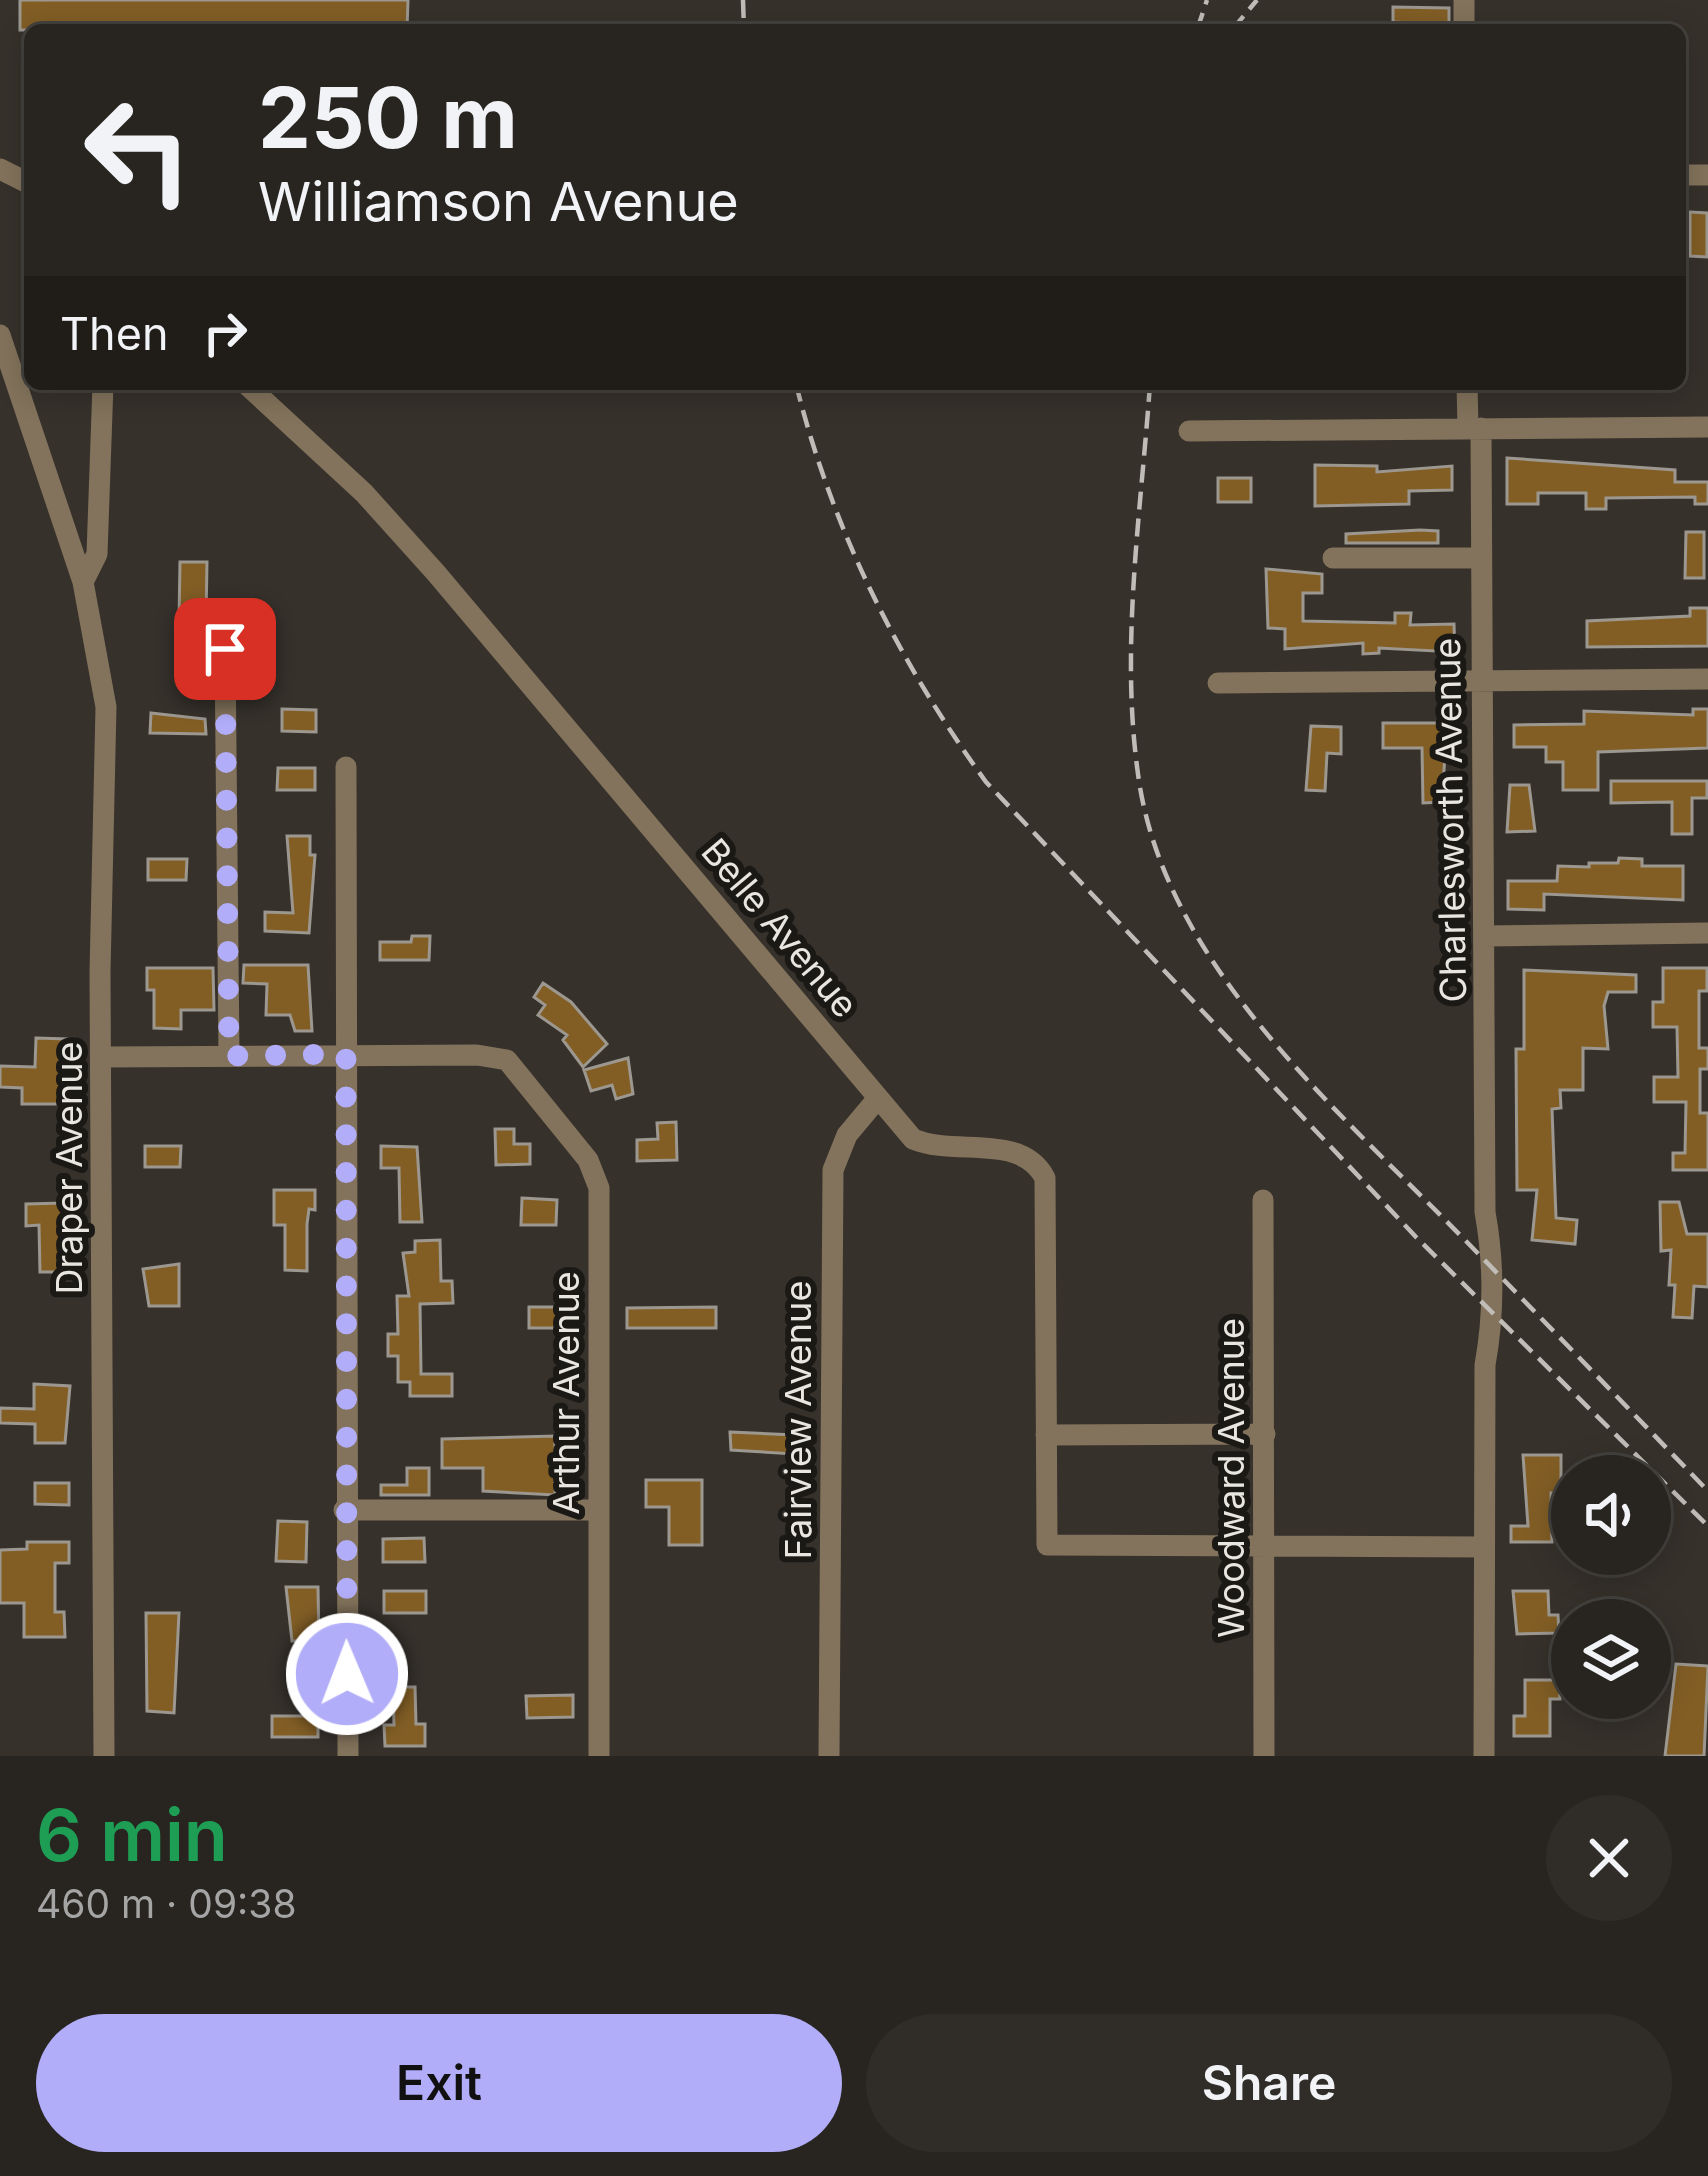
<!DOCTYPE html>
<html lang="en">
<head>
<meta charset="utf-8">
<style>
  body { margin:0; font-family:Inter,sans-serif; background:#302d29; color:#f1f3f6; height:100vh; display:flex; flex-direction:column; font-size:45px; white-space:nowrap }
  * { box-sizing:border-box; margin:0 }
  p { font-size:39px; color:#a5a5a5 }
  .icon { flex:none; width:66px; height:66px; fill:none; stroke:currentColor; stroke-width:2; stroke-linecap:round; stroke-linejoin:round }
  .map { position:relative; height:1756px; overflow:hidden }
  .sheet { display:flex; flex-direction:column; background:#282520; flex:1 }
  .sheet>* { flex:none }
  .hud { position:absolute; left:24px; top:24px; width:1662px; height:366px; border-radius:18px; box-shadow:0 6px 30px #0003,0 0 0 3px #44423e; background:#282520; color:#f1f3f6; overflow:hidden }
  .tools { position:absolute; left:1551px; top:1455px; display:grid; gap:24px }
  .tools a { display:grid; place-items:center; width:120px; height:120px; border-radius:50%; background:#282520; box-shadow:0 6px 30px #0003,0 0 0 3px #44423e; font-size:60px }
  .pin { position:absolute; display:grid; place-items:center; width:102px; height:102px; color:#fff; margin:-51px; border-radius:24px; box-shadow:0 6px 18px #0006 }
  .me { position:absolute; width:132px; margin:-66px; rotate:359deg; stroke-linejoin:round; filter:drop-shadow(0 0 9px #0008) }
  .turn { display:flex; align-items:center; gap:42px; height:252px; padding:0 36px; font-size:54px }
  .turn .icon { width:156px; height:156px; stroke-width:2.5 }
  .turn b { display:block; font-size:84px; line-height:102px }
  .then { display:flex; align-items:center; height:114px; padding:0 36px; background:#0003; gap:24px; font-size:45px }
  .round { display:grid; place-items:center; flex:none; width:126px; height:126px; border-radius:63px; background:#302d29 }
  .headline { display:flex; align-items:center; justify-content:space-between; height:204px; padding:0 36px }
  h1 { font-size:72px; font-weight:600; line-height:90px; color:#1e9e55 }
  .button { display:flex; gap:24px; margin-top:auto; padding:24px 36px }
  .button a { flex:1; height:138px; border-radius:72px; background:#b2adf9; color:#111; font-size:48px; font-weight:600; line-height:138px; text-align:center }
  .button a+a { background:#302d29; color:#f1f3f6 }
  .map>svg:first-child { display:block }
</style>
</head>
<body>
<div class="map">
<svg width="1708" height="1756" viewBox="0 0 1708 1756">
  <rect width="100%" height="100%" fill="#36312b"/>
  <path fill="#825e25" stroke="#9c978f" stroke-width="3" d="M20,0H408L407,30H20Z
    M1393,7L1449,8V30H1412V23L1393,22Z
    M1690,212L1707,213V257L1690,256Z
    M1507,458L1675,470V482H1708V504H1695V497L1606,498V509H1586V493H1538V504H1507Z
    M1315,465L1377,466V472L1452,466V490L1409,491V504L1315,506Z
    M1218,478H1251V502H1218Z
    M1420,530L1438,531V543H1346V534Z
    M1686,532H1704V578H1685Z
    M180,562H207L206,620H179Z
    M1266,569L1322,574V593H1303V621L1395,623V613H1411L1410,625L1454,624L1455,652L1379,648V653L1363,654V643L1285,649V629L1268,628Z
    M1690,608H1708V646L1587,647V621L1690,616Z
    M282,709L316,710V732L282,731Z
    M1693,709H1708V748L1598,752V790H1563V762H1546V747H1514V725L1584,724V711L1693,715Z
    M151,713L205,719L206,734L150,733Z
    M1383,723H1447L1442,802L1423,803L1422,748H1383Z
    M1311,726L1341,727V754L1327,753L1325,791L1306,790Z
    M278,768H315V790H277Z
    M1611,781H1707V798H1692V834H1672V802L1611,803Z
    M1510,785H1529L1535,831L1507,832Z
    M287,836H310V855H315L309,933L265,931V912L293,913Z
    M1619,858L1642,859V866H1683V900L1544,894V910L1508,909V881H1557L1558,866L1589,867V863H1618Z
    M148,859H187L186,880H148Z
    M412,936H430L429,960H380V942H411Z
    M244,965H308L312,1031H295L290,1015H266L267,984L243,983Z
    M147,968H213L214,1010H181V1029L154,1028V990H147Z
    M1663,968H1707V991H1699V1048H1708V1069H1700V1113H1708V1170H1673V1153H1685L1686,1102H1654V1077H1678L1677,1027H1653V1002H1663Z
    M1524,970L1636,975V992H1608L1604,1006L1608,1049L1583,1048V1090H1560L1561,1108L1552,1109L1556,1218L1577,1220L1575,1244L1532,1240L1537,1190H1517L1516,1049H1524Z
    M543,983L571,1002L607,1044L583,1067L563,1040L567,1035L538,1015L545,1005L534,997Z
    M36,1038L67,1039V1057H60V1104H22V1088L0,1087V1066L35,1067Z
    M628,1058L633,1094L616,1099L612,1085L591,1091L584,1070Z
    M676,1122L677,1160L637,1161V1140L658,1139L657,1123Z
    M495,1129H514V1144H530V1164L496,1165Z
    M145,1146H181L180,1167H145Z
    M381,1146L417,1147L422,1222H400L399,1168H381Z
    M274,1190H315V1210L309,1209L307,1224V1271L285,1270V1225H274Z
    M522,1198L557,1200L556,1225H521Z
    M1660,1202H1679L1687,1234H1708V1287L1694,1286L1692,1318L1673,1317L1675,1285H1669L1671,1250L1661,1251Z
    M64,1203L60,1272H40L39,1225L26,1226V1204Z
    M440,1240L441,1281H452L453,1303L420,1304L421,1374H452V1396H410V1382H398V1356H388V1334H398L397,1296H409L403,1253L415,1252V1241Z
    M179,1264V1306H149L143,1269Z
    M529,1307H564V1328H529Z
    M716,1307V1328H627V1308Z
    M34,1384L70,1386L65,1443H35V1424L0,1423V1408L34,1409Z
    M730,1432L794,1435V1454L731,1450Z
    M555,1436V1495L483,1491V1468H442V1439Z
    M1523,1455H1561V1493H1551L1552,1542H1511V1526H1528Z
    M407,1468H429V1495H381V1485H407Z
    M646,1480H702V1545H669V1507H646Z
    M35,1483H69V1505L35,1504Z
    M278,1521L307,1522L306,1562L276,1561Z
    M424,1538L425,1562H383V1539Z
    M27,1542H69V1563H55V1612H64L65,1637H24V1603H0V1550L27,1549Z
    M286,1587H318L319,1641H292Z
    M384,1591H426V1613H384Z
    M1513,1591H1548L1549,1615H1558L1559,1633L1517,1634Z
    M146,1613H179L174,1713L147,1711Z
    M1676,1664L1708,1666L1704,1756H1665Z
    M1525,1680H1559L1560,1699H1550V1736H1514V1716H1525Z
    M393,1687H415L416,1724H425V1746H385L384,1725H394Z
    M573,1695V1717L527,1718L526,1696Z
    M272,1716H318V1737H272Z"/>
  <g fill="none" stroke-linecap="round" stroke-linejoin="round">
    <path stroke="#83735c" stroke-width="21" d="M1464,0V30
      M0,169L30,184
      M1680,175H1708
      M0,335L83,582L106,707L100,972L104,1756
      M246,384L364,493L436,573L913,1139C956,1157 1021,1132 1045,1178L1047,1545L1484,1547
      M1467,384L1468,428
      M1481,428L1485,1212C1494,1262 1494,1315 1485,1365L1484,1756
      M1189,431L1708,427
      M1333,558H1481
      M83,582L97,554L103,384
      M225,649L229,1056
      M1218,683L1708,679
      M346,767L348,1756
      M1485,936L1708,933
      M102,1057L477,1055L507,1060L588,1160L599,1188V1756
      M1263,1200L1264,1756
      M1046,1435L1265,1434
      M344,1510H599
      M829,1756L833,1170L847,1135L878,1098"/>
    <path stroke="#c0bcb7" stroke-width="4.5" stroke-dasharray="18 9" stroke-linecap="butt" d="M743,0L744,30
      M1197,30L1207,0
      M1232,30L1257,0
      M796,384C832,529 898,661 986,782L1416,1237L1708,1526
      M1150,384C1141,512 1120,646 1138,774C1163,963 1336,1108 1461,1236C1544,1321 1626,1406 1708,1491"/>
  </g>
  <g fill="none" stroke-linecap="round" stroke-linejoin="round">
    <path stroke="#b2adf9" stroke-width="21" stroke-dasharray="0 37.8" d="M225,649L229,1056L346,1054L347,1674"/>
  </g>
  <g text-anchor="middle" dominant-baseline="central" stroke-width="12" stroke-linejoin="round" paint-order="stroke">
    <g font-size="36" fill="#e9e6e1" stroke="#1b1916">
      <text transform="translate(1450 820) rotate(-91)">Charlesworth Avenue</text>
      <text transform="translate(780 928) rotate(50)">Belle Avenue</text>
      <text transform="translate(69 1168) rotate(-90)">Draper Avenue</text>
      <text transform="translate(566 1393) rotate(-90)">Arthur Avenue</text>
      <text transform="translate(798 1420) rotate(-90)">Fairview Avenue</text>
      <text transform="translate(1231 1478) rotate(-90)">Woodward Avenue</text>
    </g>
  </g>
</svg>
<div class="tools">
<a><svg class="icon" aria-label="sound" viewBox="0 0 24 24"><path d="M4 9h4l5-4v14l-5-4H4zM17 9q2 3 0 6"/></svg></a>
<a><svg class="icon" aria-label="layers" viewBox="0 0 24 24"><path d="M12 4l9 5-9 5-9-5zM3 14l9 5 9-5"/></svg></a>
</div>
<div class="pin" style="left:225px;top:649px;background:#d93025"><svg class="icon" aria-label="arrive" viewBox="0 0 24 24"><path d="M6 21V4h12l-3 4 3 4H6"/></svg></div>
<svg class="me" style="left:347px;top:1674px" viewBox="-20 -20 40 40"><circle r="17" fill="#b2adf9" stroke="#fff" stroke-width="3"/><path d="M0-11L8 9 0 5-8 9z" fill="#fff"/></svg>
<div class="hud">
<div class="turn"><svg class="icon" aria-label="left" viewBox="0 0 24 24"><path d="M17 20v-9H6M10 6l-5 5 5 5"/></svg><div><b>250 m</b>Williamson Avenue</div></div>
<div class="then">Then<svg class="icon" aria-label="right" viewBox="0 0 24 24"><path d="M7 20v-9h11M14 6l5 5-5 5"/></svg></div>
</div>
</div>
<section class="sheet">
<div class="headline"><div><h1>6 min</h1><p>460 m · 09:38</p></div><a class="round"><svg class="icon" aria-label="close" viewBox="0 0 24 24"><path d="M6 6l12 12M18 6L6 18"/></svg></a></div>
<div class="button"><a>Exit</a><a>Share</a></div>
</section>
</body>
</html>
